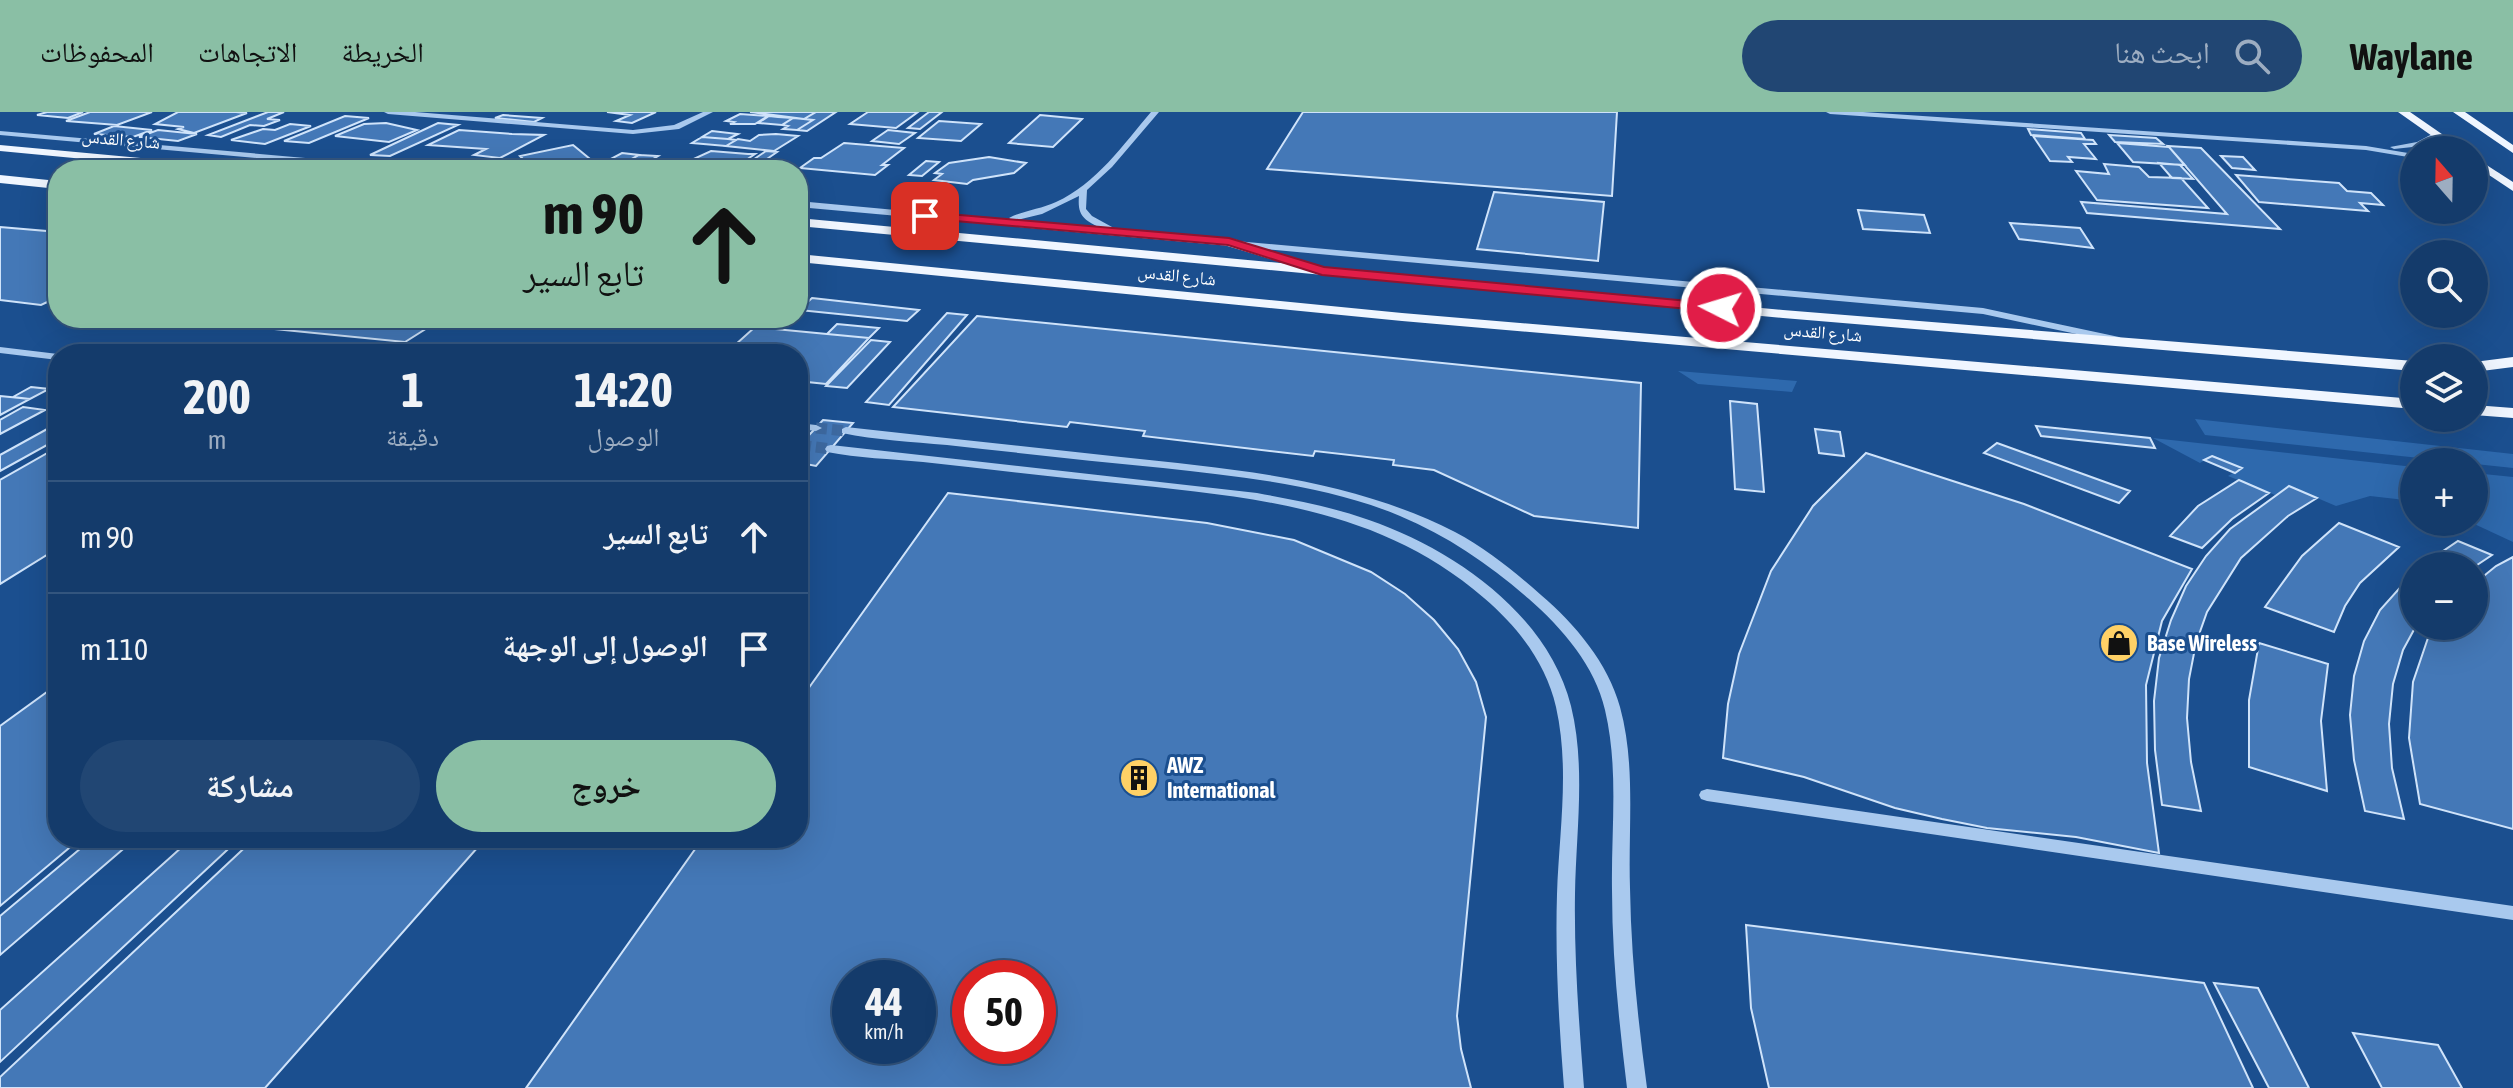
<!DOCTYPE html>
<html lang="ar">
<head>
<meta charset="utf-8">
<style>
  body { margin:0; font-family:"Asap Condensed","Noto Naskh Arabic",sans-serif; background:#214673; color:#f1f3f6; direction:rtl; height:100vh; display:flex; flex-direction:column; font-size:30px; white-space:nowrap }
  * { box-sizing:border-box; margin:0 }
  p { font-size:26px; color:#9dadc1 }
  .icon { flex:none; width:44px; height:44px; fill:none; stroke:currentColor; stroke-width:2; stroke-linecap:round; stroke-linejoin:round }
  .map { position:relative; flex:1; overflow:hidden; direction:ltr }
  .details { position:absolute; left:48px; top:232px; width:760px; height:504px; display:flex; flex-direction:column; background:#143b6b; border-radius:32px; box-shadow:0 8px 32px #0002,0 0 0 2px #33557e; direction:rtl }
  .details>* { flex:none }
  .top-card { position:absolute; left:48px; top:48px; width:760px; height:168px; border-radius:32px; box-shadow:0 8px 32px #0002,0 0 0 2px #33557e; direction:rtl; background:#8abfa5; color:#111; overflow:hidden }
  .needle { width:52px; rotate:340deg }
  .buttons { position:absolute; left:2400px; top:24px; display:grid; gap:16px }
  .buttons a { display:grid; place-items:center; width:88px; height:88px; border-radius:50%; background:#143b6b; box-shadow:0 8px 32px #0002,0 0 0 2px #33557e; font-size:40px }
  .speed { position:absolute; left:832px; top:848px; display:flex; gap:16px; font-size:40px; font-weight:700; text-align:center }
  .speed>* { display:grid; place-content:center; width:104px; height:104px; border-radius:50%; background:#143b6b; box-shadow:0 8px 32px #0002,0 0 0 2px #33557e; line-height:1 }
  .speed small { font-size:20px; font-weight:400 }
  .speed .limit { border:12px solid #d22; background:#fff; color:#111 }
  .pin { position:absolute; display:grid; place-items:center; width:68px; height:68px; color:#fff; margin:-34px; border-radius:16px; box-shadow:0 4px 12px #0006 }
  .me { position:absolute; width:88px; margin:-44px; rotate:275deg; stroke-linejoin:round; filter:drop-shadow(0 0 6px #0008) }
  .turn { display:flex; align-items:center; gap:28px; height:168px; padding:0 32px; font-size:36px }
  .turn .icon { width:104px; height:104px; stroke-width:2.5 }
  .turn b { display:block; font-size:56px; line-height:68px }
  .eta { display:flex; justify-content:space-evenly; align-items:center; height:136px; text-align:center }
  .eta b { font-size:48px; font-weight:700; line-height:56px }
  .button { display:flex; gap:16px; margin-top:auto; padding:16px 32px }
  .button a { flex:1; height:92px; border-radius:48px; background:#8abfa5; color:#111; font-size:32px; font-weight:700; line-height:92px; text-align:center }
  .button a+a { background:#214673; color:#f1f3f6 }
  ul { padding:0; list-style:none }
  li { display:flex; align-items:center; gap:24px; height:112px; padding:0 32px; border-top:2px solid #33557e }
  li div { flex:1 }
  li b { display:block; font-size:30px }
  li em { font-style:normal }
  header { display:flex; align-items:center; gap:48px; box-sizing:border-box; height:112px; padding:0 40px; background:#8abfa5; color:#111 }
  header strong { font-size:38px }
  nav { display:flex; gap:44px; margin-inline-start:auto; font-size:28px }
  .search { width:560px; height:72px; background:#214673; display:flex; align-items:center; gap:20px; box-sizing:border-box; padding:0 28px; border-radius:44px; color:#9dadc1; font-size:30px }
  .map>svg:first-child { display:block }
</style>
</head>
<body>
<header>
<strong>Waylane</strong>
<div class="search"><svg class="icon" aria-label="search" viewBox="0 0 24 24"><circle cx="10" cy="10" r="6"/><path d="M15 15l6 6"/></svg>ابحث هنا</div>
<nav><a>الخريطة</a><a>الاتجاهات</a><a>المحفوظات</a></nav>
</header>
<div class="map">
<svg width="2513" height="976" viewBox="0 0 2513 976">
  <rect width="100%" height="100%" fill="#1b4f8f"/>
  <path fill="#2e69ad" d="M1678,259L1797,269L1792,280L1698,272Z
    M2195,307L2513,342V356L2205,323Z
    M2153,326L2414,355V389L2370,384L2336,394L2289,374L2275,383L2228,364L2241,356L2212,344L2200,351Z
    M2474,361L2513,365V430L2470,410H2474Z"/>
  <path fill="#4478b7" stroke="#cfe3fa" stroke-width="2" fill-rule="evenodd" d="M47,0H83L68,6L37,3Z
    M90,0H152L117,13L66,9Z
    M178,0H236L247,1L194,21L178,17L184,15L155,12Z
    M268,0H284L267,7L280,8L264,14L250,13L221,25L208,23Z
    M607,0H656L632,11L616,9L630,3Z
    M750,0H816L804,7Z
    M816,0H836L807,19L797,18L813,8L804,7Z
    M868,0H918L896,16L850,12Z
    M929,0H942L920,17L908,16Z
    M1303,0H1617L1612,84L1267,57Z
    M740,2L768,4L755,12H730L734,10L726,9Z
    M503,3L542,6L534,10L495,6Z
    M1040,3L1082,7L1053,35L1009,31Z
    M345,4L369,6L309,31L284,29Z
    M769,4L778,5L793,6L782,13L758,11Z
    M793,6L804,7L813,8L797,18L783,17L788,14L782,13Z
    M939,9L981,12L961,29L918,26Z
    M386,11L417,18L389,30L335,24L364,12Z
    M438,11L458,13L390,44L370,43Z
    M290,12L311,14L265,32L231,28L263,17L275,18Z
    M114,14L152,18L133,25L94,22Z
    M2028,17L2081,21L2085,27L2031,23Z
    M158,18L197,22L178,29L139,25Z
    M459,18L512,22L544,23L500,46L474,43L486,37L428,33Z
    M888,18L915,21L899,32L872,29Z
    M712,19L738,22L728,27L702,25Z
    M776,22L798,24L774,39L726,34L738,27L750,29L759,23Z
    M2109,23L2156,26L2163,32L2115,30Z
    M2033,24L2093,28L2096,32H2084L2096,47L2068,45L2072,50L2050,49Z
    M702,25L728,27L736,28L726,34L692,31Z
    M844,31L904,36L882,53H888L875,63L800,56L814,46H821Z
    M2117,31L2169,35L2185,53L2133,50Z
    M573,33L590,47L538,58L532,55L520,57L512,50L524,48L520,44Z
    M2168,34L2201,36L2280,117L2087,101L2081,90L2227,102Z
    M711,39L748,42H755L731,58H684L688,56L676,55Z
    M766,39L777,40L751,58H738Z
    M622,41L639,43L619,54L601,52Z
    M639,43L658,44L634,58H612Z
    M2221,44L2243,45L2255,58L2232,56Z
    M989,45L1026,51L1014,61L973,68L967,72L934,68L942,62L935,61L949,51Z
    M926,49L939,50L922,64L909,63Z
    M2159,51L2180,53L2193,67L2172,66Z
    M2104,52L2139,55L2149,65L2181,66L2208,96L2097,88L2076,59L2109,62Z
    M2236,63L2339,71L2347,79L2371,81L2383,93L2360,91L2368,99L2259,90Z
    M1494,80L1604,90L1598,149L1477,137Z
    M1858,98L1924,103L1930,121L1863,117Z
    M2010,111L2080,116L2093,136L2019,127Z
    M0,115L58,120V185L41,193L0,188Z
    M812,186L919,198L907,209L799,198Z
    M947,201L967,203L889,293L866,290Z
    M977,204L1641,271L1638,416L1534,404L1434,358L1393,353L1394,348L1315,339L1313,344L1143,324L1145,319L1070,310L1067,315L893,295Z
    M165,206H443L405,230Z
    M837,212L879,216L869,226L827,222Z
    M755,215L827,222L869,226L826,272L798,269V242H725Z
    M871,228L890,230L847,276L826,274Z
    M31,275L49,277L30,287L13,285Z
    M0,284L30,287L0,303Z
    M1730,289L1757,292L1764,380L1735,377Z
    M23,295L45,298L0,322V308Z
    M823,308L853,311L816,354L806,352L798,361V335Z
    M58,311V327L0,359V343Z
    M2036,314L2150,326L2155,336L2041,324Z
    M1815,317L1840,320L1844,344L1819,341Z
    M1997,331L2130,379L2119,391L1984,341Z
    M58,335V436L0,472V368Z
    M1866,341L2024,392L2192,457L2162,509L2146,573L2147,651L2159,741L2076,725L1987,716L1942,707L1895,696L1804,665L1723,646L1728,592L1739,542L1771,459L1813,394Z
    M2212,344L2242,356L2235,361L2204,348Z
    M2239,368L2269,381L2232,407L2202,436L2170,424L2198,394Z
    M2289,374L2317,386L2288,404L2241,446L2207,500L2196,531L2189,567L2187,606L2191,650L2201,699L2162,693L2155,638L2154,589L2159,546L2171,508L2186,474L2206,444L2230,417Z
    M948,381L1207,411L1294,428L1371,460L1405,482L1434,508L1458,537L1476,570L1486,605L1457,904L1461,937L1471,976H526L703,726H798V591ZM850,866H918V934H850ZM970,866H1038V934H970Z
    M2339,411L2399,435L2360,471L2345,494L2334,520L2265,495L2302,444Z
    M2458,429L2492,443L2474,455L2421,454Z
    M2513,445V717L2420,692L2409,626L2413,570L2429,523L2436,514H2474V472L2496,454Z
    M2414,460L2416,514L2403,538L2393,572L2389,612L2392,656L2404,707L2365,699L2354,648L2350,603L2354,564L2364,529L2380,498Z
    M2259,531L2328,552L2321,609L2327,679L2249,655V588Z
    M58,572V726H81L0,794V614Z
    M93,726H136L0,843V804Z
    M192,726H240L0,950V898Z
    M255,726H486L265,976H0V965Z
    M1746,813L2204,871L2253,976H1769L1751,896Z
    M2214,871L2258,876L2309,976H2269Z
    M2353,921L2438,933L2462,976H2382Z"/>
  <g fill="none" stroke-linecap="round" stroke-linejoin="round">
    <path stroke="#3d69a0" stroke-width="11" stroke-dasharray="11 5" stroke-linecap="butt" d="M816,316L846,319
      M800,333L831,337"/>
    <path fill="#a9c9ee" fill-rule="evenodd" d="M384,0H415L633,18L674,13L703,0H713L679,17L633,22L388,2Z
      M1151,0H1159L1112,55L1087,78L1086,97L1092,104L1112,115L1113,118L1983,196L2119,225L2124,228L2119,231L1983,202L798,95V89L1102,117C1085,108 1077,105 1079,84L1042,102L1013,109L1009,106C1022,99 1041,97 1056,90C1096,72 1123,33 1151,0Z
      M1826,0H1863L2366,34L2414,42V46L2366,38L1830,2Z
      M0,19L419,56L423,58H391L0,23Z
      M2434,21L2441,23L2422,34L2394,37L2390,35L2417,30Z
      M2474,55L2499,61L2500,63L2496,65L2474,60Z
      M0,235L58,242V248L0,241Z
      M798,311L816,313L822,316L816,319L798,317Z
      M846,315C938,325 1029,335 1121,345C1235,357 1351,367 1455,420C1487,437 1515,460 1541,483C1575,512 1608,551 1620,595C1636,653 1628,716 1630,776C1631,843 1638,909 1647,976H1627C1619,910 1612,844 1612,778C1611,718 1619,657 1605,598C1595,554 1563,517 1529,487C1490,453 1448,424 1400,404C1326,373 1242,365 1163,356C1091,349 1019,341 947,333C912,330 876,328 842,321V317Z
      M798,329L804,330L806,333L798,337Z
      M831,333L1257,381C1294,388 1333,395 1369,408C1453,437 1548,502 1571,594C1586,655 1576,720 1575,782C1574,847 1579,911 1584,976H1564C1559,912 1555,847 1557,782C1559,721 1570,657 1556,595C1546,551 1518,515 1484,486C1378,394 1249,385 1116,371C1051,365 987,357 923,350C891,347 858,346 827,340L825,337L827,334Z
      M1707,677L2513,794V808L1707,689L1701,687L1699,683L1701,679Z"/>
    <path fill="#f0f6ff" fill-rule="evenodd" d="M2398,0H2410L2465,38H2452Z
      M2453,0H2465L2513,33V41Z
      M0,33L238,55L244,58H200L0,39Z
      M2474,45L2513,70V79L2474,53Z
      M0,63L58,69V77L0,71Z
      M798,106L1783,198L2414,249V259L1783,206L798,114Z
      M1224,127H1234L1291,147L1284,151L1224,133Z
      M798,142L1402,201L2414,287V297L1402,209L798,150Z
      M2513,245V255L2474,260V250Z
      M2474,293L2513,296V306L2474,303Z"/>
  </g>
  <path fill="#e11d48" stroke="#92132f" stroke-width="2" d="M925,100L1229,126L1324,155L1721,192L1728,196L1721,200L1322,163L1228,133L921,106L919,104Z"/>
  <defs>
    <g id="shop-disc" transform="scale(2)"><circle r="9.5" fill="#ffd166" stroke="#1b4f8f"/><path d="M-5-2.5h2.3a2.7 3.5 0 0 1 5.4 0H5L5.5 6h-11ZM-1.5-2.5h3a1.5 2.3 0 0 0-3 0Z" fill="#111"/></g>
    <g id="building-disc" transform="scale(2)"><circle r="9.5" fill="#ffd166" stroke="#1b4f8f"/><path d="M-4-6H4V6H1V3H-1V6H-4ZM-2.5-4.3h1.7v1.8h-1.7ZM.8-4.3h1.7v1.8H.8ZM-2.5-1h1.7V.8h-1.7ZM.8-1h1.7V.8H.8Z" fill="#111"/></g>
  </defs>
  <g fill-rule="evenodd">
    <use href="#shop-disc" x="2119" y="531"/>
    <use href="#building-disc" x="1139" y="666"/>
  </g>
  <g text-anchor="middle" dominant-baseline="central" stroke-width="6" stroke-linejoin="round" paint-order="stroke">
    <g font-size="18" fill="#fff" stroke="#1b4f8f">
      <text transform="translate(121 27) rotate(5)">شارع القدس</text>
      <text transform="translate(1177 163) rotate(6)">شارع القدس</text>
      <text transform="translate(1823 220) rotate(5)">شارع القدس</text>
    </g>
    <g font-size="22" font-weight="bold" fill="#fff" stroke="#1b4f8f" text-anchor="start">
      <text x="2147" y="531">Base Wireless</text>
      <text x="1167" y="653">AWZ<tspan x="1167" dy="25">International</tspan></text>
    </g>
  </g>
</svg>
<div class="buttons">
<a><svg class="needle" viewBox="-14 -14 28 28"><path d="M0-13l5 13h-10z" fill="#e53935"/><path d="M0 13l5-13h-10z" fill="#9dadc1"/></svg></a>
<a><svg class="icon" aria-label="search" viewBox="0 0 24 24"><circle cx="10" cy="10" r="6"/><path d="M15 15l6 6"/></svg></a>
<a><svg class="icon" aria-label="layers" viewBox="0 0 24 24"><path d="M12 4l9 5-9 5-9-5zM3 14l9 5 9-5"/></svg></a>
<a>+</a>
<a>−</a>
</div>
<div class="speed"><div>44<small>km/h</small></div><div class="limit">50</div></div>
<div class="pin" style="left:925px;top:104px;background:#d93025"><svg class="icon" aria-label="arrive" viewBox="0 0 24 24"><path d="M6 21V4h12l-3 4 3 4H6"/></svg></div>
<svg class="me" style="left:1721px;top:196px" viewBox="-20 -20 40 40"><circle r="17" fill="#e11d48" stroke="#fff" stroke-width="3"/><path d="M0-11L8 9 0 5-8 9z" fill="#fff"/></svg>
<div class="top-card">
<div class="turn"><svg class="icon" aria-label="ahead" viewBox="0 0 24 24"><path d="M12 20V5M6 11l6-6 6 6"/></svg><div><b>90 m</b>تابع السير</div></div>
</div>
<section class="details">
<div class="eta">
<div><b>14:20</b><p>الوصول</p></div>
<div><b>1</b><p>دقيقة</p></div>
<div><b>200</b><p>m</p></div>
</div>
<ul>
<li><svg class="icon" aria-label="ahead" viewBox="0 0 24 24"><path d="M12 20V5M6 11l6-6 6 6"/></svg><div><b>تابع السير</b></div><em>90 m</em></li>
<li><svg class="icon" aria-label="arrive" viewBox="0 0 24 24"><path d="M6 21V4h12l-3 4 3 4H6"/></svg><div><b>الوصول إلى الوجهة</b></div><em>110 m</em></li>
</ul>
<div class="button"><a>خروج</a><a>مشاركة</a></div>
</section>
</div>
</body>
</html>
